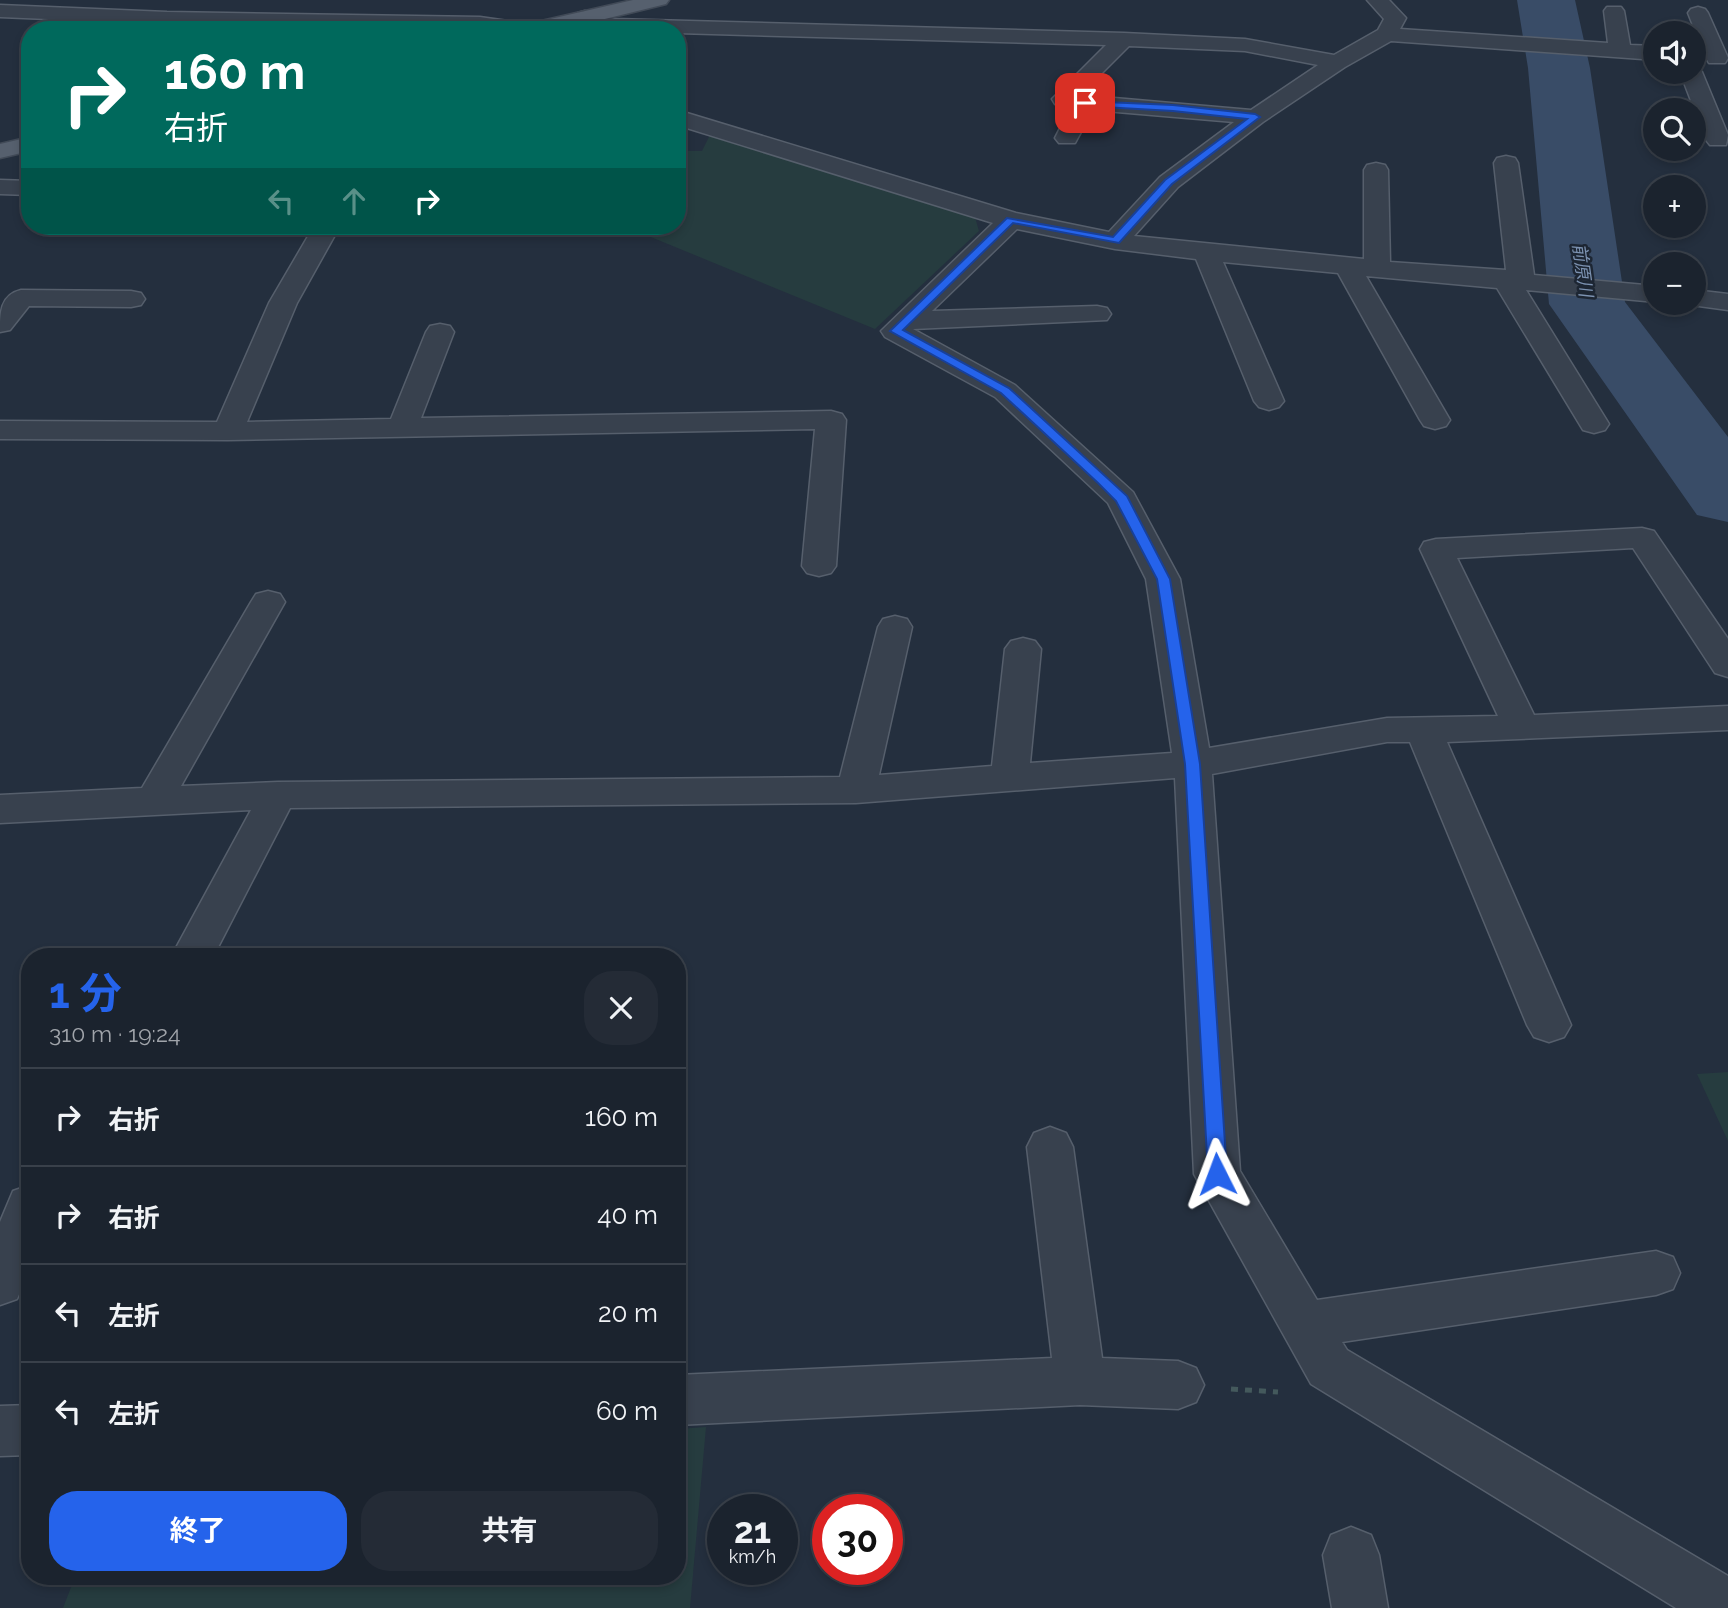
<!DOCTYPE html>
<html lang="ja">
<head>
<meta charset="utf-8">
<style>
  body { margin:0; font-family:Raleway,"Noto Sans JP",sans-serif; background:#242b36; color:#f1f3f6; height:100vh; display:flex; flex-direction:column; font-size:26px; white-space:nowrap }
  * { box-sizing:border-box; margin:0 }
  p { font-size:23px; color:#a0a4aa }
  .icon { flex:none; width:38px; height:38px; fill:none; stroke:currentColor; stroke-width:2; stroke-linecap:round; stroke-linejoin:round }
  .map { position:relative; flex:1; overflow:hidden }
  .drawer { position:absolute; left:21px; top:948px; width:665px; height:637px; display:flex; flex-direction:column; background:#1b232e; border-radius:28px; box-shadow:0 4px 10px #0003,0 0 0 2px #39404a }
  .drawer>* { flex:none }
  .hud { position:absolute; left:21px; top:21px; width:665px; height:214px; border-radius:28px; box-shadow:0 4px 10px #0003,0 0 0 2px #39404a; background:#00695c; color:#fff; overflow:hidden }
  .buttons { position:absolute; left:1643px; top:21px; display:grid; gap:14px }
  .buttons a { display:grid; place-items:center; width:63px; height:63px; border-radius:50%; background:#1b232e; box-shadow:0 4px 10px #0003,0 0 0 2px #39404a; font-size:35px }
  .speed { position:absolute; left:707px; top:1494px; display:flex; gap:14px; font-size:35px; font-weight:700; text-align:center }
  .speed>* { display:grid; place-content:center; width:91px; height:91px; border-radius:50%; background:#1b232e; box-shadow:0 4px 10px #0003,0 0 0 2px #39404a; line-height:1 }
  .speed small { font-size:18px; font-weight:400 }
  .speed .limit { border:10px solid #d22; background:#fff; color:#111 }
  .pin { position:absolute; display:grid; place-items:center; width:60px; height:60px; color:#fff; margin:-30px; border-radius:14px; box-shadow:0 4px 10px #0006 }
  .me { position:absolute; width:77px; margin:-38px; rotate:357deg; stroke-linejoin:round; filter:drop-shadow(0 0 5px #0008) }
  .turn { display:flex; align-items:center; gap:24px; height:147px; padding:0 28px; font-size:32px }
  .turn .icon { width:91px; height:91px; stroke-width:2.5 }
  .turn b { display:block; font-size:49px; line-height:60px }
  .lanes { display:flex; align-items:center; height:66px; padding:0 28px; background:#0003; justify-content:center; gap:35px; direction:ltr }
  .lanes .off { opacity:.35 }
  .round { display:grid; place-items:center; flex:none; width:74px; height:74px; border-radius:28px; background:#242b36 }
  .summary { display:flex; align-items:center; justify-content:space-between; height:119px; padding:0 28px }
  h1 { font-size:42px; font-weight:700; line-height:52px; color:#2563eb }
  .action { display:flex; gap:14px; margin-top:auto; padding:14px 28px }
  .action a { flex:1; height:80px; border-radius:28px; background:#2563eb; color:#fff; font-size:28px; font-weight:700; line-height:80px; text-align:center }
  .action a+a { background:#242b36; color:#f1f3f6 }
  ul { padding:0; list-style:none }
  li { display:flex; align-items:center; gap:21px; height:98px; padding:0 28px; border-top:2px solid #39404a }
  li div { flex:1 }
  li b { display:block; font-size:26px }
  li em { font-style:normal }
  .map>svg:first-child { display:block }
</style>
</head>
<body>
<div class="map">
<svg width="1728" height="1608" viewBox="0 0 1728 1608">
  <rect width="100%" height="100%" fill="#242f3e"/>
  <path fill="#263c3f" d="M711,133L974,214L979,231L875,329L624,226H677V151H702Z
    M1728,1072V1141L1697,1074Z
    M706,1427L690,1608H63L75,1577H677V1429Z"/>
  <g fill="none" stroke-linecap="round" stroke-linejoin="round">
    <path fill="#394c67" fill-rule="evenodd" d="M1517,0H1575L1590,68L1625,302L1728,437V522L1697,515L1549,304L1528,68Z"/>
    <g stroke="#565f6c" stroke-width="3">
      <path id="minor" d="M1367,0H1389L1406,18L1400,29L1608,43L1604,11L1607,7H1621L1624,11L1630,45L1656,46V60L1391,41L1345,67L1263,122L1178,187L1134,236L1364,259V170L1367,165L1376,163L1385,165L1388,170L1390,262L1506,270L1494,163L1497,158L1506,156L1515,158L1518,163L1534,275L1656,286V302L1526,290L1609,424L1605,430L1594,433L1583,430L1497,288L1366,276L1450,420L1446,426L1435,429L1424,426L1420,420L1338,273L1223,262L1284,401L1279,407L1269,410L1259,407L1254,401L1196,259L1115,249L1017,229L932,311L1097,306L1107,308L1111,314L1107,320L913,329L1015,385L1133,492L1180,579L1209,748L1387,718L1498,716L1420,549L1424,542L1436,539L1642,528L1654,531L1728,639V677L1715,673L1633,548L1457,558L1534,715L1728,706V730L1447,742L1571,1025L1564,1037L1549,1042L1534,1037L1527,1025L1410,742H1387L1212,774L1240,1171L1317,1300L1656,1251L1673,1257L1680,1273L1673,1289L1656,1295L1342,1342L1347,1350L1728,1576V1608H1676L1311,1384L1194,1174L1175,778L856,803L290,808L213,957H171L251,810L0,823V795L142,788L251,602L256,594L268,591L280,594L285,602L181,786L278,782L840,777L878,627L883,619L895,616L907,619L912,627L879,775L992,766L1005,649L1011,641L1023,638L1035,641L1041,649L1030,763L1172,753L1146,579L1108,503L995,397L885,337L881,331L993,223L677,125V110L1016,213L1109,232L1160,177L1234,122L1093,110L1075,143H1059L1055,138L1071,107L1055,104L1052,99L1106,45L677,33V30C655,30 588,36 575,17L578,13L585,11L614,19L1124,33L1245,39L1334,55L1378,30L1384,19ZM1129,46L1245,51L1318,65L1251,110L1080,95Z
        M0,5L167,12L480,17L528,24L536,25L538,30L167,24L0,17Z
        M1698,7L1705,9L1708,13L1728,58L1725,63H1709L1706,58L1688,13L1691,9Z
        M1694,66L1702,72L1728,135L1726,145H1710L1706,140L1680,72H1694Z
        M0,180L30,181V195L0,194Z
        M314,226H340L297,303L247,422L391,419L426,332L430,326L440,324L450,326L454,332L421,418L831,411L842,414L846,420L836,566L831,573L819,576L807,573L802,566L815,429L228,440L0,439V421L217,422L269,303Z
        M21,290L131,291L141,293L145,299L141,305L131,307L29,306L10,330L0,332C0,313 0,295 21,290Z
        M1694,290L1728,294V310L1684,304L1694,303Z
        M1050,1127L1066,1133L1073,1147L1102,1358L1178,1361L1196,1368L1204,1385L1196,1402L1178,1409L1080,1405L677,1425V1375L1052,1358L1027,1147L1034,1133Z
        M30,1185V1269L17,1299L0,1305V1222L13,1191Z
        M30,1405V1455L0,1456V1406Z
        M1351,1527L1371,1535L1379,1555L1388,1608H1332L1323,1555L1331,1535Z"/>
    </g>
    <g stroke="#414a57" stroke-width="3">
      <path id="major" d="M633,0H669L666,4L560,30H522L524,25Z
        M30,137V151L0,158V144Z"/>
    </g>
    <path stroke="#44595c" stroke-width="5" stroke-dasharray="7 7" stroke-linecap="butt" d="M1231,1389L1278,1392"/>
    <use href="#minor" fill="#38414e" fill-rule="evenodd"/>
    <use href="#major" fill="#56606e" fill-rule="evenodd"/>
  </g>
  <path fill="#2563eb" stroke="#184099" stroke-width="2" d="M1082,101L1173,105L1255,114L1260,117L1172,184L1119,243L1013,223L903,330L1009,388L1127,496L1170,579L1200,764L1227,1174L1224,1180L1217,1182L1211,1180L1208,1174L1185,764L1157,579L1116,501L1098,483L1001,393L890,331L1007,218L1113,237L1165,180L1247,119L1173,111L1085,106L1082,105Z"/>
  <g text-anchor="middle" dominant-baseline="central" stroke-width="5" stroke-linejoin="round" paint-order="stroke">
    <g font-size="18" font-style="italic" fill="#7c92b1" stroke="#1d2633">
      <text transform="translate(1583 270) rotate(82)">前原川</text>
    </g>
  </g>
</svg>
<div class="buttons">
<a><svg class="icon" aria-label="sound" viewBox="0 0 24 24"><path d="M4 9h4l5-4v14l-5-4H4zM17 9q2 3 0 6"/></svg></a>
<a><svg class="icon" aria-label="search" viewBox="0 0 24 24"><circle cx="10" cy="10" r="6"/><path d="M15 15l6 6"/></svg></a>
<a>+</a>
<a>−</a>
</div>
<div class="speed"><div>21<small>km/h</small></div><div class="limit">30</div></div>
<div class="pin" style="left:1085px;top:103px;background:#d93025"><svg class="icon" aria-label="arrive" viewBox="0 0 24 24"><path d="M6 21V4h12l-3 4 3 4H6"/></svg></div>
<svg class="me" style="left:1217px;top:1174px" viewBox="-20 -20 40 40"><path d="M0-17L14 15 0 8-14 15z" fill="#2563eb" stroke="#fff" stroke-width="4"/></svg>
<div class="hud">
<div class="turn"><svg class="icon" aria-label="right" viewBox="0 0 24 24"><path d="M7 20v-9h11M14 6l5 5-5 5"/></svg><div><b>160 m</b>右折</div></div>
<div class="lanes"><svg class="icon off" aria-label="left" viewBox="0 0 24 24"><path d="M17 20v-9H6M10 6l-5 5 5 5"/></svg><svg class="icon off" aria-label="ahead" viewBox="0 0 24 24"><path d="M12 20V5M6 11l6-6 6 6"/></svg><svg class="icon" aria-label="right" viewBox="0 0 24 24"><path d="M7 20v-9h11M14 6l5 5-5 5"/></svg></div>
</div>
<section class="drawer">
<div class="summary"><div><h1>1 分</h1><p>310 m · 19:24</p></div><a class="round"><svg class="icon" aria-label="close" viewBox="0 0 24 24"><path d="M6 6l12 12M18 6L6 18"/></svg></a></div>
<ul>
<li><svg class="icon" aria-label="right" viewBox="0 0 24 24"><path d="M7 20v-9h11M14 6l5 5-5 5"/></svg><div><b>右折</b></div><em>160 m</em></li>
<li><svg class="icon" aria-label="right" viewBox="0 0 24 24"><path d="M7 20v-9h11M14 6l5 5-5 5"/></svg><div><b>右折</b></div><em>40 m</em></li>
<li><svg class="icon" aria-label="left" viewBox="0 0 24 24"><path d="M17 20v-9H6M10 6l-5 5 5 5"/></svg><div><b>左折</b></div><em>20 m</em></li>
<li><svg class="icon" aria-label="left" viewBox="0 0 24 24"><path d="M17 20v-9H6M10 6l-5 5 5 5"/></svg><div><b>左折</b></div><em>60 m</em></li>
</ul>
<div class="action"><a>終了</a><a>共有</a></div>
</section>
</div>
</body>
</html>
